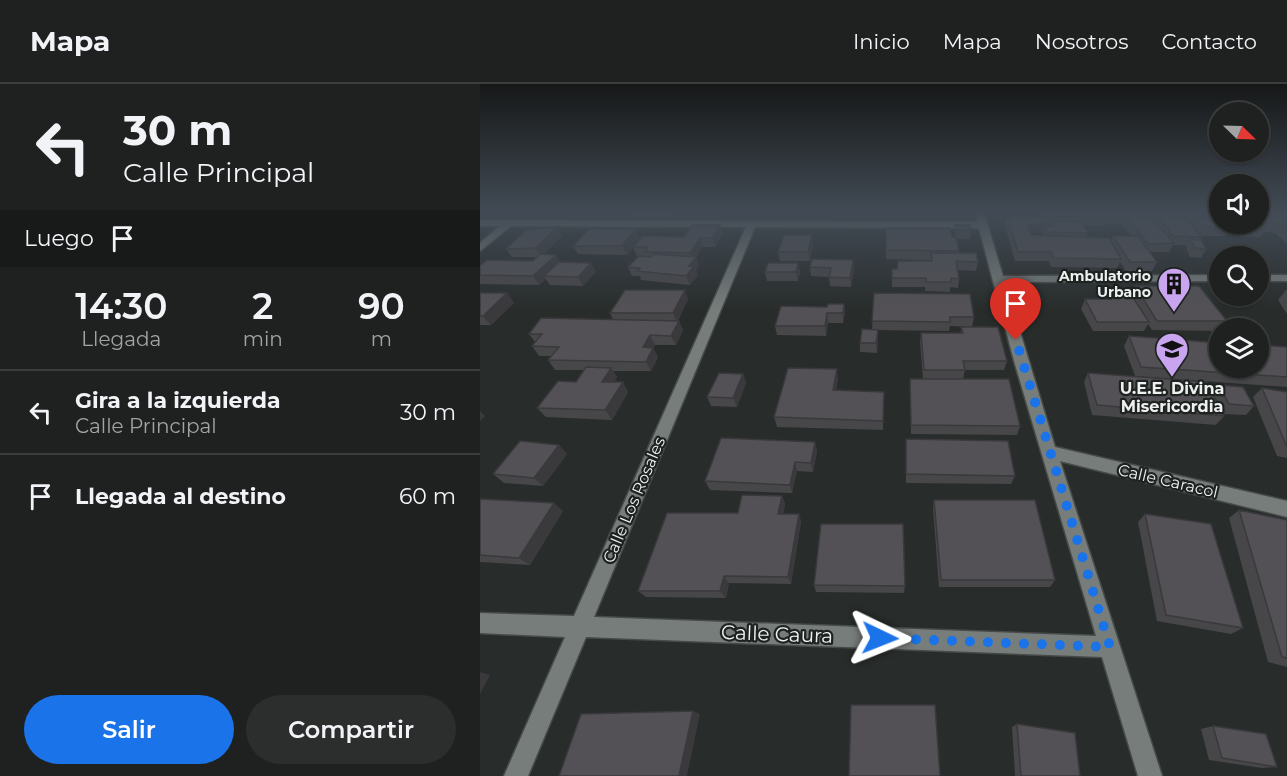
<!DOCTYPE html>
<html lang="es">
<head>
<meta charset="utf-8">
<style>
  body { margin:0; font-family:Montserrat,sans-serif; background:#2b2e2d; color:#f1f3f6; height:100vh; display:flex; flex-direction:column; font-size:22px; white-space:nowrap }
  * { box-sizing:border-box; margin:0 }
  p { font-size:20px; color:#a1a3a5 }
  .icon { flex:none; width:33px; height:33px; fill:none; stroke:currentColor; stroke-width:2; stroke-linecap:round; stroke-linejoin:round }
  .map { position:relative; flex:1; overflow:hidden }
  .details { display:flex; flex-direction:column; background:#1e2120; width:480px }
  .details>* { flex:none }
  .hud { background:#1e2120; color:#f1f3f6; overflow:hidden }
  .needle { width:39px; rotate:113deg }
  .fabs { position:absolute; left:729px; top:18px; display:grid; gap:12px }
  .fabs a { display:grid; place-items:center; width:60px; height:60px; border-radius:50%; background:#1e2120; box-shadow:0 2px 4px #0004,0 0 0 2px #3c3e3e; font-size:30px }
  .pin { position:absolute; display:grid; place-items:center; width:51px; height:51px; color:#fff; margin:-62px -26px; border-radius:50% 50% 50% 0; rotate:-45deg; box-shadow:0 0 6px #0007 }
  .pin .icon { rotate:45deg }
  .me { position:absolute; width:66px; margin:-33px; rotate:92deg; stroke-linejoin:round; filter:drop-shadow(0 0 4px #0008) }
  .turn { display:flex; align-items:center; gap:21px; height:126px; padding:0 24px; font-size:27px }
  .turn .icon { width:78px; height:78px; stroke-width:2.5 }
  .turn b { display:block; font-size:42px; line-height:51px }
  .then { display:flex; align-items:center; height:57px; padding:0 24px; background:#0003; gap:12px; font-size:22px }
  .eta { display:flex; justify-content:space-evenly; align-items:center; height:102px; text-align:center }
  .eta b { font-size:36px; font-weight:600; line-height:42px }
  .button { display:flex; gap:12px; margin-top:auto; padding:12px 24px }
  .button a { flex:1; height:69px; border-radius:36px; background:#1a73e8; color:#fff; font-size:24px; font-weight:600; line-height:69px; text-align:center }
  .button a+a { background:#2b2e2d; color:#f1f3f6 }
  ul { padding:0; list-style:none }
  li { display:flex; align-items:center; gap:18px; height:84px; padding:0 24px; border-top:2px solid #3c3e3e }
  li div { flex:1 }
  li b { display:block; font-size:22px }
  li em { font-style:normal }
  header { display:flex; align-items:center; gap:36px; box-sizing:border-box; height:84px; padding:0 30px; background:#1e2120; border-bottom:2px solid #3c3e3e }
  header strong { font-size:28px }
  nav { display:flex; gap:33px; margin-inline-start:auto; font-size:21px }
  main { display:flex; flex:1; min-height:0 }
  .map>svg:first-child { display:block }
</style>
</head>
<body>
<header>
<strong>Mapa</strong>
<nav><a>Inicio</a><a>Mapa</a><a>Nosotros</a><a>Contacto</a></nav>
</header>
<main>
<section class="details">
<div class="hud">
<div class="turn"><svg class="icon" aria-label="left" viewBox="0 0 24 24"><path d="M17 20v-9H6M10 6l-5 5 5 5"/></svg><div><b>30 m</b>Calle Principal</div></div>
<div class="then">Luego<svg class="icon" aria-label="arrive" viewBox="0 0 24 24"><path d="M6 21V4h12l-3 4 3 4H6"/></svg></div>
</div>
<div class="eta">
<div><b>14:30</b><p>Llegada</p></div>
<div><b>2</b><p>min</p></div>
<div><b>90</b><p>m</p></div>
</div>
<ul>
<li><svg class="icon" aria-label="left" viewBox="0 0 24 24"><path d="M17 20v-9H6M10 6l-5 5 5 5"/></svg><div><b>Gira a la izquierda</b><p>Calle Principal</p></div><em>30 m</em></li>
<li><svg class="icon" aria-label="arrive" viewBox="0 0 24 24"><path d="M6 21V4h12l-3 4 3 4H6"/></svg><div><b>Llegada al destino</b></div><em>60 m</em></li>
</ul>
<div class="button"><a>Salir</a><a>Compartir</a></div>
</section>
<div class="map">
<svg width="807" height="692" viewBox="0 0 807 692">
  <rect width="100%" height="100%" fill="#282c2b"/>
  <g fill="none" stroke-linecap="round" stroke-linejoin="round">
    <g stroke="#464a48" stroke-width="3">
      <path id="street" d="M496,129H504L523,192L740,191V197L525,198L575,363L807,417V433L580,377L682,692H658L622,573L106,553L48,692H24L85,553L0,549V529L94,532L266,143L31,142L0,167V159L20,142H0V136L498,138ZM275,143L499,144L534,277L616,552L114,533Z
        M778,191H807V197H778Z"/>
    </g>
    <use href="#street" fill="#777d7b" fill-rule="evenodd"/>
  </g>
  <path fill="#474649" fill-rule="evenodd" d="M65,129H108L106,131L66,130Z
    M151,129H195L192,133L152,132Z
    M561,129H667L668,130L669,129H701L702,130L703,129H740V140H778L807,131V160L797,150L790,148H784L780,153H761L751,144L745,152H722L720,156L726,165L721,174L710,173L706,164L707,161H693L689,168H670L677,178L672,187H646L640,178L637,184L571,183L569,177H535L525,142L527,133L562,134L560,130ZM626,138L627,140H642L651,152H633L631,157L606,154L608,149L603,141L624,142ZM563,148V152L551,151V149Z
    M475,141L491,146L490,155H477L479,169L498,178L496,187L478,186L479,195L478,204L470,203V208L445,207V203H412V185H417L450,177L451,176L406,175V144L472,153H475Z
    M243,150L235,163H222L216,174L219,182L216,186L218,191L210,201L161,196L160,192H152L148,183L159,172H157L153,163L204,153Z
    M82,152L64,170L80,178L116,188L103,202L70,201L66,195L59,201L0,200V182L53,177L56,173H32L26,165Z
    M160,154L147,171L98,170L93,162Z
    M333,160L330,177H300L298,168Z
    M318,179L320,188L318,197H287L285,188Z
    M330,183L374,185L371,203L350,202L349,193L331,192Z
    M655,202L747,237L741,244H740V247L672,246L668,240L664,247H613L601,225L605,215H628L629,212H651Z
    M806,206H807V230L798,216Z
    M0,209H27L34,219L11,241H0Z
    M394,209L494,233L492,243L470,242L469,247L393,246L398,256L397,269L380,268V259L392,246Z
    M208,215L198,237H199L203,246L196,261H175L173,264L178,273L171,287H133L137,293L134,298L148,308L132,336L66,333L57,324L96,298L104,286H75L68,276L71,272H59L52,262L55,258L49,250L133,236L130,229Z
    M364,220L365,229L363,239H348L346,252L297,251L295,242L347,223Z
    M481,243L527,277L524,286H485L483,295L540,342L537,351L431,350L430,295H443L440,258L441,249H481Z
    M649,252L807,263V303L655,292L644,262Z
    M608,289L733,309L739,301L774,322L766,331L743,330L744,332L736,341L612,331L604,298Z
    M263,290L266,299L257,323L231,322L227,313Z
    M358,294L356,306L404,308L403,346L297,343L294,333Z
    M782,304L807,308V374L797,372L773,313Z
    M426,355L535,392L531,400L426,399Z
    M335,358L337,367L333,388L317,387L312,409L230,406L225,397Z
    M79,361L87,370L63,402L24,399L13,390Z
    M302,412L305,420L303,430H319L321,438L311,500L249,499L246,514L166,513L158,507L258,429Z
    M0,415L83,427L50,481L0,478Z
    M454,416L575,496L570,503H459L453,425Z
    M759,426L807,436V583L788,578L749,434Z
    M665,430L763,544L751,550L677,537L658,438Z
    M334,501L425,502L424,509L336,508Z
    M537,640L600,692H535L532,643Z
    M733,642L797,683L782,684L729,676L721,645Z"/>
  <path fill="#3a393c" d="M568,139L566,145L565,142L563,148L545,150L548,141Z
    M240,141L243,150L235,163L232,154Z
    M77,143L82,152L61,173L56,164Z
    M156,145L160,154L147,171L142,162Z
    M332,151L333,160L330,177L328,168Z
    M220,154L222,163L216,174L219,182L216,186L218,191L210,201L206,192L209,182L213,177L210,169Z
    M76,171L81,180L64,192L66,195L59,201L53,192Z
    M373,176L374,185L371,203L370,194Z
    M111,179L116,188L103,202L98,193Z
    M318,179L320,188L318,197L316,188Z
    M205,206L208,215L197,238L193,229Z
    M27,209L34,219L11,241L3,232Z
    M364,220L365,229L363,239V229Z
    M347,229L348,239L346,252L345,242Z
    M199,237L203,246L196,261L191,252Z
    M398,246V256L397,269L396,259Z
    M170,251L175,261L168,273L163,263Z
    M173,264L178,273L171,287L166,278Z
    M131,284L137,293L128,307L122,298Z
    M357,285L358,294L354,315L353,306Z
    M263,290L266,299L257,323L253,314Z
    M143,298L148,308L132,336L125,326Z
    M0,327L5,332L0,337Z
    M335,358L337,367L333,388L331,379Z
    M79,361L87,370L63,402L54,394Z
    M315,378L317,387L312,409L310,401Z
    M302,412L305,420L301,438L298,430Z
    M74,419L83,427L50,481L39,474Z
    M319,430L321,438L311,500L308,493Z
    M244,492L249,499L246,514L240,507Z
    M0,588L10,591L0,610Z
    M213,627L220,630L207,692H199Z"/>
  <path fill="#535155" stroke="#3a393c" stroke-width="1.5" d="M566,129H625L628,133L567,132Z
    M629,129H667L694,159L668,160L646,132H631Z
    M675,129H701L722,153L693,152Z
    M710,129H735L740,133V140H746L751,144L724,143Z
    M778,129H804L807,131V145L803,141L796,139H780L786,144L767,145L761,140H778Z
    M527,133L566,134L568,139L548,141L551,151L629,154L641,175L574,174L571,168H538Z
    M570,137L601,138L608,149L567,148L565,142H573Z
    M213,141H240L232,154H220L210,169L165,168L168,163H153L162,152L204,153Z
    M475,141H490L491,146H476Z
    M77,143L56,164L26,165L46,146Z
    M406,144H470L472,153H476L479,167L406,166Z
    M109,145H156L142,162H93Z
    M304,151H332L328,168H298Z
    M633,152H658L677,178H650Z
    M710,155L721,156L726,165L715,164Z
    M451,169H496L498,178L476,177L479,195L471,194V198H446V194H412V185H417L418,177H452Z
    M60,170L76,171L53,192L0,191V182L7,176L53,177Z
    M174,170L216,173L209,182H214L206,192L157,187L160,184L148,183L159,172L171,173Z
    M332,175L373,176L370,194L349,193L351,184L330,183Z
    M79,178L111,179L98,193L64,192Z
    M288,179H318L316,188H285Z
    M655,202H719L747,237H677Z
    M145,206H205L193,229H130Z
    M0,209H27L3,232H0Z
    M394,209L490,210L494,233H470V238L392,237Z
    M629,212H652L669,238H617L605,215H631Z
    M348,220H364L363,229H347L345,242H295L301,222L347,223Z
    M61,234L199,237L191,252L170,251L163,263L173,264L166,278L68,276L79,263L52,262L62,250H49Z
    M481,243H518L527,277H483L485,286H444L441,249H483Z
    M382,245L398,246L396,259H380Z
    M649,252L740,259V284H778V261L807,263V293L661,283Z
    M106,283L131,284L122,298H143L125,326L57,324L78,297L96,298Z
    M308,284L357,285L353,306L404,308L403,337L294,333Z
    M239,289L263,290L253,314L227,313Z
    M608,289L727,298L744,332L617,321Z
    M430,295H529L540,342L431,341Z
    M739,301L763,303L774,322L749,320Z
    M782,304L807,308V363Z
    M241,354L335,358L331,379L315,378L310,401L225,397Z
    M426,355L528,357L535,392L426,390Z
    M40,357L79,361L54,394L13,390Z
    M262,411L302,412L298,430H319L308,493L244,492L240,507H158L187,429H258Z
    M0,415L74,419L39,474L0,471Z
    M454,416H555L575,496H461Z
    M759,426L807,436V574L802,573Z
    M665,430L731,440L763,544L686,531Z
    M341,440H423L425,502L334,501Z
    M371,621H455L460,692H369Z
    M213,627L199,692H79L101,630Z
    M537,640L595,649L600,692H541Z
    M733,642L786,650L797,683L742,674Z"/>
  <linearGradient id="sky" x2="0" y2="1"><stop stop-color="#161818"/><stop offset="0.57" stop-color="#424b55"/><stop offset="1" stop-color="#424b55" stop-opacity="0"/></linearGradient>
  <rect width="807" height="226" fill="url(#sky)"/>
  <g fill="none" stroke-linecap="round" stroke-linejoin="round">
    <path stroke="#1a73e8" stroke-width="10" stroke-dasharray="0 18" d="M400,554L630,563L536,256"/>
  </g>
  <defs>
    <g id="building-pin" transform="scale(1.725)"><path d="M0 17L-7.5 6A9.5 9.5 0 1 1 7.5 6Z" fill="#c8a5ee" stroke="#1e2321"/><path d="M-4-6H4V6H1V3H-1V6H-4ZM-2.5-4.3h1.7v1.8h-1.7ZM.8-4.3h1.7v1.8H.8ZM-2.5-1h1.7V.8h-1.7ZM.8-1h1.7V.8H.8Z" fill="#111"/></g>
    <g id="school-pin" transform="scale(1.725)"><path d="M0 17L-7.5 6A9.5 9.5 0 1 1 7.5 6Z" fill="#c8a5ee" stroke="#1e2321"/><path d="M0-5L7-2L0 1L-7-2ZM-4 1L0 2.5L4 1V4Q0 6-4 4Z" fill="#111"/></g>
  </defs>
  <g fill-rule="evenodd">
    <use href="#building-pin" x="694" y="200"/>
    <use href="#school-pin" x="692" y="265"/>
  </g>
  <g text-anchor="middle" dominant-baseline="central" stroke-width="4.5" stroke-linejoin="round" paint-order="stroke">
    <g font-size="14" font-weight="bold" fill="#edf0ef" stroke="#1e2321" text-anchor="end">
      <text x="671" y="192">Ambulatorio<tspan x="671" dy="16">Urbano</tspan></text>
    </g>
    <g font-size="16" font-weight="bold" fill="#edf0ef" stroke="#1e2321">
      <text x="692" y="304">U.E.E. Divina<tspan x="692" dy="18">Misericordia</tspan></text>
    </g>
    <g font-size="16" fill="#edf0ef" stroke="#1e2321">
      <text transform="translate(688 397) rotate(13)">Calle Caracol</text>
      <text transform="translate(154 416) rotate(-67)">Calle Los Rosales</text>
    </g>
    <g font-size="20" fill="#edf0ef" stroke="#1e2321">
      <text transform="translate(297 550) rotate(2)">Calle Caura</text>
    </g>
  </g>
</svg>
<div class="fabs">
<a><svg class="needle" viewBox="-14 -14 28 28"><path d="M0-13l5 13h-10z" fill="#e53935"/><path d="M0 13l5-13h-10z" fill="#a1a3a5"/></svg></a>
<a><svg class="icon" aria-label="sound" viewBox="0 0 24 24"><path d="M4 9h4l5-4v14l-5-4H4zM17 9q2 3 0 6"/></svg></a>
<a><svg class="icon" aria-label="search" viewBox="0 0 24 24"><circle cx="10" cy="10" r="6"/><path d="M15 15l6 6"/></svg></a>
<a><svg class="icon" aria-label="layers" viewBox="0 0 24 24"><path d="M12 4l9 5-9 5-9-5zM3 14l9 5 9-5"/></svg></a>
</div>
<div class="pin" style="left:536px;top:256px;background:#d93025"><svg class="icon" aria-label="arrive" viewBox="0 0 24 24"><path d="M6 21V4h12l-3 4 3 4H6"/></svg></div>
<svg class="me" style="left:400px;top:554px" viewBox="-20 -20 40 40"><path d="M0-17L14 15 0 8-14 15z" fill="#1a73e8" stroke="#fff" stroke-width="4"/></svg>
</div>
</main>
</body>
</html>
